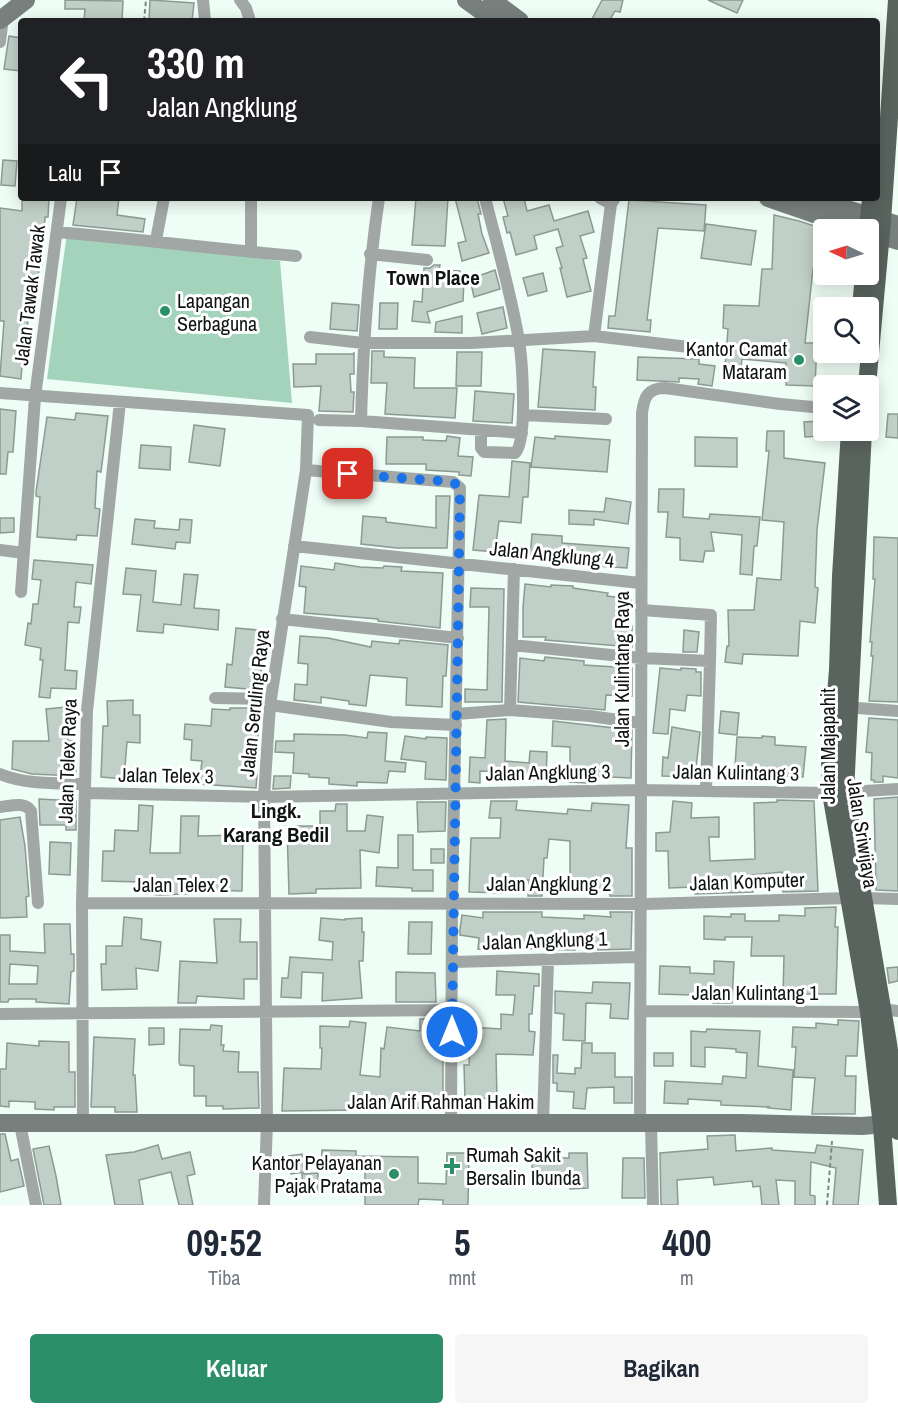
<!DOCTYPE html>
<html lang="id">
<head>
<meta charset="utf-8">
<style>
  body { margin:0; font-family:"Archivo Narrow",sans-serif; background:#f6f6f7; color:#1f2937; height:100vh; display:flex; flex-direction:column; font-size:22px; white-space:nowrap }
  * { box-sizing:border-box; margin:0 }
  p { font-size:20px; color:#747a83 }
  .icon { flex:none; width:33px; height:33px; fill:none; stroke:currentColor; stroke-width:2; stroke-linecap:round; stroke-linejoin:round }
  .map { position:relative; height:1205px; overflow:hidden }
  .details { display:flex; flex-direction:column; background:#fff; flex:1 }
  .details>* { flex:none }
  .top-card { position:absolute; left:18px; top:18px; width:862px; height:183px; border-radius:6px; box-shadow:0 3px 15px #0003; background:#202124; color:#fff; overflow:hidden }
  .needle { width:39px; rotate:274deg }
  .buttons { position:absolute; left:813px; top:219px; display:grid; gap:12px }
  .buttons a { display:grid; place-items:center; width:66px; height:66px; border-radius:6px; background:#fff; box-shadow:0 3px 15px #0003; font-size:30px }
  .pin { position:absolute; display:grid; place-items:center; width:51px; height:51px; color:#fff; margin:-26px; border-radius:12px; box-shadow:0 3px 9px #0006 }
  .me { position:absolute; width:66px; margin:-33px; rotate:0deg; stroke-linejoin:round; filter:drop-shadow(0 0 4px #0008) }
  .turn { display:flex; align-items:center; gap:21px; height:126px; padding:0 30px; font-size:27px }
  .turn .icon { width:78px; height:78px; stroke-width:2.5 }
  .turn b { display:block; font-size:42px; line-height:51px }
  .then { display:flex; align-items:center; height:57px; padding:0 30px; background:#0003; gap:12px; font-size:22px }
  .eta { display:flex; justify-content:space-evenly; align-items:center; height:102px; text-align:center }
  .eta b { font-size:36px; font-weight:800; line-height:42px }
  .primary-button { display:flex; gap:12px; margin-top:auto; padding:12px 30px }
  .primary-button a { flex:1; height:69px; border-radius:6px; background:#2b8f6a; color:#fff; font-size:24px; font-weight:800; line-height:69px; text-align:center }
  .primary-button a+a { background:#f6f6f7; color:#1f2937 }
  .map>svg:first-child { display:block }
</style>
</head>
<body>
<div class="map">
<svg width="898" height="1205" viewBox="0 0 898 1205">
  <rect width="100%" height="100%" fill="#eefdf5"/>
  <path fill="#a4d3bc" d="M67,233L280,261L292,403L47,379Z"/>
  <path fill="#c0cfc7" stroke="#8d9a94" stroke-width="1.5" fill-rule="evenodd" d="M65,0L123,1L122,21H84L85,9H65Z
    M150,0L194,3L192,21H149Z
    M602,0H623L620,12L615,11L609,21H591Z
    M708,0H743L737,13Z
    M9,36L21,38V71L4,69Z
    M3,160L17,161L15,186L1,185Z
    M22,198H49L48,217H45L42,268H39L36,314L29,313L26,336H28L27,353H23L21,379L0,376L4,321H0V208L22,211Z
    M77,198H119L117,215L145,219L143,232L73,225Z
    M416,198H448L445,246L412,245Z
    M455,198H477L481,214H478L482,234L489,253L462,261L458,243L466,241Z
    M503,198H524L527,211L549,205L554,221L588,211L594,232L580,236L587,258L583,259L591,291L567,297L560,268H562L556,248L563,246L558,229L534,236L537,249L516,255L510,232L507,233L503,217L508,216Z
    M629,200L706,205L704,231L658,228L647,320H651L650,332L608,328L609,316H615Z
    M774,215L799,221L824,229V270L813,269L805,343H817L815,386L786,385V363L742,359L741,368L725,367L728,329L723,328L724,305L759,306L762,269H772Z
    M706,224L756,231L751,265L701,258Z
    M434,265H440L439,270L460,271L459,282L464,280L463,301L427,312L430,323L412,321L414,301L422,302L424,268H430Z
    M495,270L500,289L474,297L470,279Z
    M543,273L547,291L528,296L523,278Z
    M332,303L359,305L357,331L330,329Z
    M380,303H398L397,329H379Z
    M503,307L507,328L482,334L477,313Z
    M462,316V333L435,332L436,322Z
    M543,349L595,352L593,387H596L595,410L538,407Z
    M372,351H384V357L415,358L414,388H457L455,418L385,414L387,383H371Z
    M354,352V374H350L351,392H354L353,412L319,411L321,386L294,387L293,364H316V354H354Z
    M457,352H482L481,386H456Z
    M638,357L699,359V364L715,366L712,386L698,384L699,379L679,378V382L637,380Z
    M475,391L514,394L512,423L473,421Z
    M0,409L16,411L13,452H8L6,474H0Z
    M76,413L108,416L101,472L97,471L95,508L100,509L97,536L77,535L76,540L37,537L40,497L36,496V492L47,417L75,420Z
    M888,414H898V438L886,437Z
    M819,421L820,436L805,437L804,422Z
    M194,425L225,429L220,466L189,462Z
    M767,431H784V458L825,463L817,530L815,587L818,588L815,623L800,621L798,656L743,654L742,664L725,662L727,646H729L728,610H754L757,578L781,580L784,522L762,520L769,451H766Z
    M447,436L460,438L458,456L473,457L471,476L459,475V472L426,470V464H386L387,437H423V440L446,441Z
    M555,436L610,440L607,472L531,467L535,437L555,439Z
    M695,437L737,438V467L695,466Z
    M141,445L171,447L170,470L139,468Z
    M512,461L530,463L528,497H523L521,523L499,521L495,552L473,550L479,495L509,497Z
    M659,489H684L683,517L709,519L710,514L760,517L757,546H754L752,575L740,574L742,535L711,532L714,551H705L703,562L680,560V538L666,537L668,512H658Z
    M436,496H450L447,548H397L361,544L363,516L386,518V522L436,528Z
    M606,498L631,502L628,524L594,519V525L569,524V510L604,512Z
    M0,518H14V532L0,533Z
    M135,519L155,521L154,528L179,530L180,519L192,520L190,543L176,542L175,549L132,544Z
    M532,534L562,536V543L629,548L627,568L568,564V561L530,558Z
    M874,537L898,538V702L869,701L873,656H871L872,642H870L875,579H873Z
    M34,560L93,565L91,584L76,582L74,607H81L79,623L68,622L65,670L77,671L76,689L51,688L50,698L39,697L43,660H40L41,648L25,645L28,623L31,624L33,604H38L41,580L32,579Z
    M335,563L360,567L383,568L384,566L402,567L401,571L443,573L440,628L378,621V619L304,613L306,587L299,586L301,566L334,570Z
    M126,568L156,571L153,602L181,605L184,574L198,575L194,608L219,610L218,630L164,624L163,633L137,631L141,595L123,594Z
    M525,584L551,587V585L573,586V588L608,593L607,596L631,599L628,625L632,626V647L545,640L546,637H523V607Z
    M471,588L504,589L502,702H465V689L487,690L489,607H470Z
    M236,628L268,631L266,655L262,654L260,690L225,687L227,664L232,665Z
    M684,630L699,632L697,652H683Z
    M300,636L328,638L371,647L372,641L399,644L400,640L448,645L446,676H443L442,707L406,705L407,678L370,675L366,706L349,704V701L321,697V703L294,700L295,684L307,685L308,664L298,663Z
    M545,657L584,661V665L632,668V696L606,695L605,710L518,702L520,658L544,661Z
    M660,668L681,670V668L696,669V672H701V696L687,695L685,711L670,709L668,734L653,733Z
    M133,700V715H140V743L127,742L124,779L101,777L103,726H108L107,701Z
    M66,707L68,741L76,740V776L32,774L12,769L13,741H49L46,709Z
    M230,708H259L258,741H256L254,775H257L256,788L199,784L202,761L191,760L192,740L184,739L185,724L211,726L212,709L230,710Z
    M721,711L739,713L737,735L719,733Z
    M869,718L898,720V778L883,776V782H874V780H871L872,753L866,752Z
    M506,719L505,761L529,763L530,751L547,752L546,780L507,779L508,772L480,771V783L469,782L470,757L485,758L487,720Z
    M553,721L632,730L631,778L587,776V783L570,782V747L552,746Z
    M672,727L700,732L695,777L662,776L663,757L668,758Z
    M368,732L387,733L385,761L406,763L405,772L389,771L387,783L357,782V786L329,784V778L309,777V774L293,773L294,753L275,752L276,741H294V734L345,735L367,738Z
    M405,736L426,739V737L447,738L446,780L425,779L426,762L401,759Z
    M762,736L775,737V745L806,747L803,777L773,775V778L757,777V782L734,781L737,737L762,738Z
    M274,776H291L290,788L273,789Z
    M898,797V891L876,890L874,799Z
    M39,799L76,801V830H66V825H40Z
    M777,800L814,801L818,891L783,892L782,872L752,875L753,892L695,894L694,887L669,888L668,851H656V833L670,832L673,801L692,803L691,818L719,817V837H709L710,861L755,859L754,803L777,802Z
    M491,801H517L516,810L567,814L568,809L591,811L592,803L629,805L626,848H632V896H610V894L605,892H590V883H570V841L549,839L547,858H544L542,896H528L529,880H504V893L469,892L471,838H500L501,818H489Z
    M417,802H446L445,831L418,832Z
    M336,804H347V831H365L367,815L383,817L379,853L360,850L361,888L316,889V893L289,894L287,826H320V811H335Z
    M139,805L153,806L150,853H180L181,816H199L198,836L243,835L242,891L205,890V893L159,895L142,893V882L102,881L103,851H114L115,830L138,831Z
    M20,817L25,846L29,896L26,897L27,917L0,918V820Z
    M398,835H413V870H433V891H412V888L376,886L377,867L398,868Z
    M50,842L71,843L70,875L49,874Z
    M431,849H444V863H431Z
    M836,907L835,927H838L836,994H783L784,956H751L752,937H725V940L704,939V916L731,917V914H745V921H779V915L805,916V908Z
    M483,912H542V917L584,919V915L611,917L610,912H632L631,949L598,950V947L575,945V950L497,948V951L478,949L479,938L460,935V929L462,915L483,918Z
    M124,917L142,919L141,939L161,942L158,971L136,968L137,989L102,990L101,964H106V946H122Z
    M321,918L345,920V919L362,918V932H364L363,961H359L362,998L322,1001L323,973L302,972L301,998L281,997L282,978H288L290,957L332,960L333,942L319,940Z
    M214,919H241L240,942H257V979H244V999L197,996L196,1003H178L180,961L217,963Z
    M409,922H432L431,954H408Z
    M44,924H70L71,954H74V971L71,972L69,1004L36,1002V999H9L8,1002H0V935H10V951L45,953ZM10,964L38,966L37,984H9Z
    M714,961L734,962L732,1003H713V1000L692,999V995L659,994L660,966L690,967V973L714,974Z
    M898,967V981L889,983L887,968Z
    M497,971L539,974V986H534L532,1014H529V1031L535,1032L533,1055L496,1054L497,1098L465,1099L464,1065H469L471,1027L501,1029V1014L513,1015L515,995H496Z
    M396,972L435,973L436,1002H396Z
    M593,982L630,983L628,1019L610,1018L611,1004L586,1003L585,1041L563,1040L564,1014L555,1013V991L592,993Z
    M441,1018V1050H443V1110L403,1107V1104L359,1101V1110L282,1111L284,1068L321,1069L322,1048H320V1026L349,1027L350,1021L366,1023L360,1075L380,1077L381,1048L384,1049L387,1027L420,1031V1019Z
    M838,1020L859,1021L857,1056H846L845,1076H856L855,1114H812L815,1078L794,1077L796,1047H792L793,1027L816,1028V1023L838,1025Z
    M211,1025L222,1026L221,1045H224L223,1051L239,1052L238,1072H258L259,1108L223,1109V1106H206V1096H194V1066L180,1065L179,1062L180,1029L210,1030Z
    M149,1028H164V1044L149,1045Z
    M707,1029L760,1031L758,1066L793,1070L791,1110L768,1108L769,1107L721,1105V1101L688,1099V1104L664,1103L665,1081L722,1084L723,1076L746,1078L747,1053L736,1052V1049L705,1047V1067L691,1066V1031L706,1032Z
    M94,1037L135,1039L133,1075H135L137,1112H115V1107H91Z
    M39,1041L69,1042V1072H75V1107H54V1110L35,1109V1102L9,1101V1107L0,1106V1069H6L7,1043L39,1046Z
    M582,1043H592V1053H615V1077H632V1103H614V1087L587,1088L585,1109L573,1108L574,1092L557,1091V1083H553V1055H558L557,1073L575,1074V1068H581Z
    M654,1053H673V1066H654Z
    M0,1134H5L11,1161L18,1159L24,1186L0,1192Z
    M735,1135L736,1151L772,1148V1150L815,1153L817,1145L863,1150L858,1205H833L836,1168L811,1162L810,1195L815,1196V1205H795V1181L776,1180L779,1205H762L760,1186L753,1187L752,1181L714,1185L713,1177L677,1180L678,1205H661L660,1153L708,1149L707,1136Z
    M158,1145L162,1159L190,1152L195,1174L187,1176L193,1205H179L171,1172L139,1180L143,1205H115L106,1155L134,1152Z
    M49,1146L56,1176L61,1205H44L33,1149Z
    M322,1150L356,1151V1156L418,1157V1183L446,1184L447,1153H469L468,1205H443V1200L419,1199L418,1205H365V1171L321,1169Z
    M569,1153H587L588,1188L570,1189V1177L532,1178V1158H569Z
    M302,1154L304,1172L291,1174L289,1156Z
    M623,1158H644L645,1198H622Z
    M318,1173V1194H303L302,1174Z"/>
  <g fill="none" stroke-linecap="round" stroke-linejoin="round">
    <path stroke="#7e8883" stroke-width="2" stroke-dasharray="4.5 3" stroke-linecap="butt" d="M144,21L146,0
      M827,1205L832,1141"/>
    <path stroke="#a1a7a4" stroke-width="12" d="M203,0L205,21
      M240,0L246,8L250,21
      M0,42L3,17
      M600,198L611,204
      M57,232C137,239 216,249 296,256
      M156,240L164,198
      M251,252V198
      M370,254L427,260
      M594,336L611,204L615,198
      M310,337L363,343H471L594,336L706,349
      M0,393L308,415L306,470L270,705L264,797L267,1122L264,1205
      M523,415L606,419
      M319,420L361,421L522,433
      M361,421C363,346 368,272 379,198
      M481,430V448L484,452L515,453C528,443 522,359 519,341C511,293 497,245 485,198
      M306,470L453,482L460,488L452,902L451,1123
      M294,546L640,583
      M0,550L24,553
      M21,592L35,397L61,198
      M641,610L711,615L710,661
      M282,619L458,638
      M512,645L641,658L710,661L706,790
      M215,698L271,699
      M270,705L391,722L456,725
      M844,707L898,711
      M510,710L514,569
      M456,714L510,710L590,716L640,723
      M0,774C27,785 57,783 85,784
      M86,793L264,797L642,790L831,793L898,789
      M0,807C10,806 25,801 31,811L38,903
      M863,898L898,899
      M82,903L646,904L850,898
      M452,962L639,957
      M882,1009L898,1011
      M640,1011L869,1012
      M0,1014L452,1010
      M83,1122L82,903L87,711L120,402
      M20,1124L36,1205
      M543,1124L548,960
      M640,1124C640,887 640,650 642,413C644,397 648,388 665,388L780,404L824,408
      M651,1124L653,1205"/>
    <path stroke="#77807c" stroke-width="18" d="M466,0L495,21
      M492,0L520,21
      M0,20L26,0
      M768,198L860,230
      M812,198L898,225
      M868,232L898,241
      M0,1123H739L862,1126L898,1123"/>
    <path stroke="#5a645f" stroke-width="18" d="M868,230L871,198
      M861,308L864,274
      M867,386L882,221L897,0
      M850,430L841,576L838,670L830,765L831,793L869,1012L882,1126L888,1205
      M863,430L845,792L887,1037L897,1102L898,1131"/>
  </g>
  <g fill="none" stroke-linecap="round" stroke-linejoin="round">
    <path stroke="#1a73e8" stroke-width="10" stroke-dasharray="0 18" d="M348,474L453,482L460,488L452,1032"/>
  </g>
  <g fill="#2b8f6a" stroke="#fff" stroke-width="2">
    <circle cx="165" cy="311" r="6"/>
    <circle cx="799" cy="360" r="6"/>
    <path d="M449 1157h6v6h6v6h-6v6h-6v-6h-6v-6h6z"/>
    <circle cx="394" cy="1174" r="6"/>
  </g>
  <g text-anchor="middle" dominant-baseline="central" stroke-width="6" stroke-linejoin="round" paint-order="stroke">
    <g font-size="20" fill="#0f1412" stroke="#fff">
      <text transform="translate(29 295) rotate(-83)">Jalan Tawak Tawak</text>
      <text transform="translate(552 554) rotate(6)">Jalan Angklung 4</text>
      <text transform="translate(621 669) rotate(-90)">Jalan Kulintang Raya</text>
      <text transform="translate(254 703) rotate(-84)">Jalan Seruling Raya</text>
      <text transform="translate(827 746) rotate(-90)">Jalan Majapahit</text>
      <text transform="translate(67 761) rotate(-88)">Jalan Telex Raya</text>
      <text transform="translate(548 772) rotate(-1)">Jalan Angklung 3</text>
      <text transform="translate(736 772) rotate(1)">Jalan Kulintang 3</text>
      <text transform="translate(166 775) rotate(1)">Jalan Telex 3</text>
      <text transform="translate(863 833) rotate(81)">Jalan Sriwijaya</text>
      <text transform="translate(747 881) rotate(-2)">Jalan Komputer</text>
      <text x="549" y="883">Jalan Angklung 2</text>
      <text x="181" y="884">Jalan Telex 2</text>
      <text transform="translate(545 940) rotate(-2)">Jalan Angklung 1</text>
      <text x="755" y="992">Jalan Kulintang 1</text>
      <text x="441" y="1101">Jalan Arif Rahman Hakim</text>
    </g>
    <g font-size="20" fill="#0f1412" stroke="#fff" text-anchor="start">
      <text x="177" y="300">Lapangan<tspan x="177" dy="23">Serbaguna</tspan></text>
      <text x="787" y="348" text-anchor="end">Kantor Camat<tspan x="787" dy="23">Mataram</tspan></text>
      <text x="466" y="1154">Rumah Sakit<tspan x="466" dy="23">Bersalin Ibunda</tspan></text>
      <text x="382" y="1162" text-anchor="end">Kantor Pelayanan<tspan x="382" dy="23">Pajak Pratama</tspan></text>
    </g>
    <g font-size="21" font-weight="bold" fill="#0f1412" stroke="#fff">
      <text x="433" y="277">Town Place</text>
      <text x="276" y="810">Lingk.<tspan x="276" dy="24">Karang Bedil</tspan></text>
    </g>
  </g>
</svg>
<div class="buttons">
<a><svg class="needle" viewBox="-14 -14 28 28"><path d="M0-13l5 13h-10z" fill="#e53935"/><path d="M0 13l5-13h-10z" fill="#747a83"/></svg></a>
<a><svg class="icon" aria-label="search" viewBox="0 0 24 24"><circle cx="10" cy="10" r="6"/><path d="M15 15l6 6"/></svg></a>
<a><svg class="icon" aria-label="layers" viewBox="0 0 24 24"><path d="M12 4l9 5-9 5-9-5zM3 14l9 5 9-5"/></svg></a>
</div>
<div class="pin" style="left:348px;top:474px;background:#d93025"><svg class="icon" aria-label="arrive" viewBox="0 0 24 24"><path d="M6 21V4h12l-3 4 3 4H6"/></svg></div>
<svg class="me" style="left:452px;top:1032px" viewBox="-20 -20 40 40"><circle r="17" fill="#1a73e8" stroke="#fff" stroke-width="3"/><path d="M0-11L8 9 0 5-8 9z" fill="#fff"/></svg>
<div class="top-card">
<div class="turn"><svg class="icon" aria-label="left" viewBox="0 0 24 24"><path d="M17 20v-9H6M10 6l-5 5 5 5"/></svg><div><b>330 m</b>Jalan Angklung</div></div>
<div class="then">Lalu<svg class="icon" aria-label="arrive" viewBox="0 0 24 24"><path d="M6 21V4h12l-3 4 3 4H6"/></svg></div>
</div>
</div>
<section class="details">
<div class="eta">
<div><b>09:52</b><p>Tiba</p></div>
<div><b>5</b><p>mnt</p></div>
<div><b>400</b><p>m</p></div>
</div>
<div class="primary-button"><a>Keluar</a><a>Bagikan</a></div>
</section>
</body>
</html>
